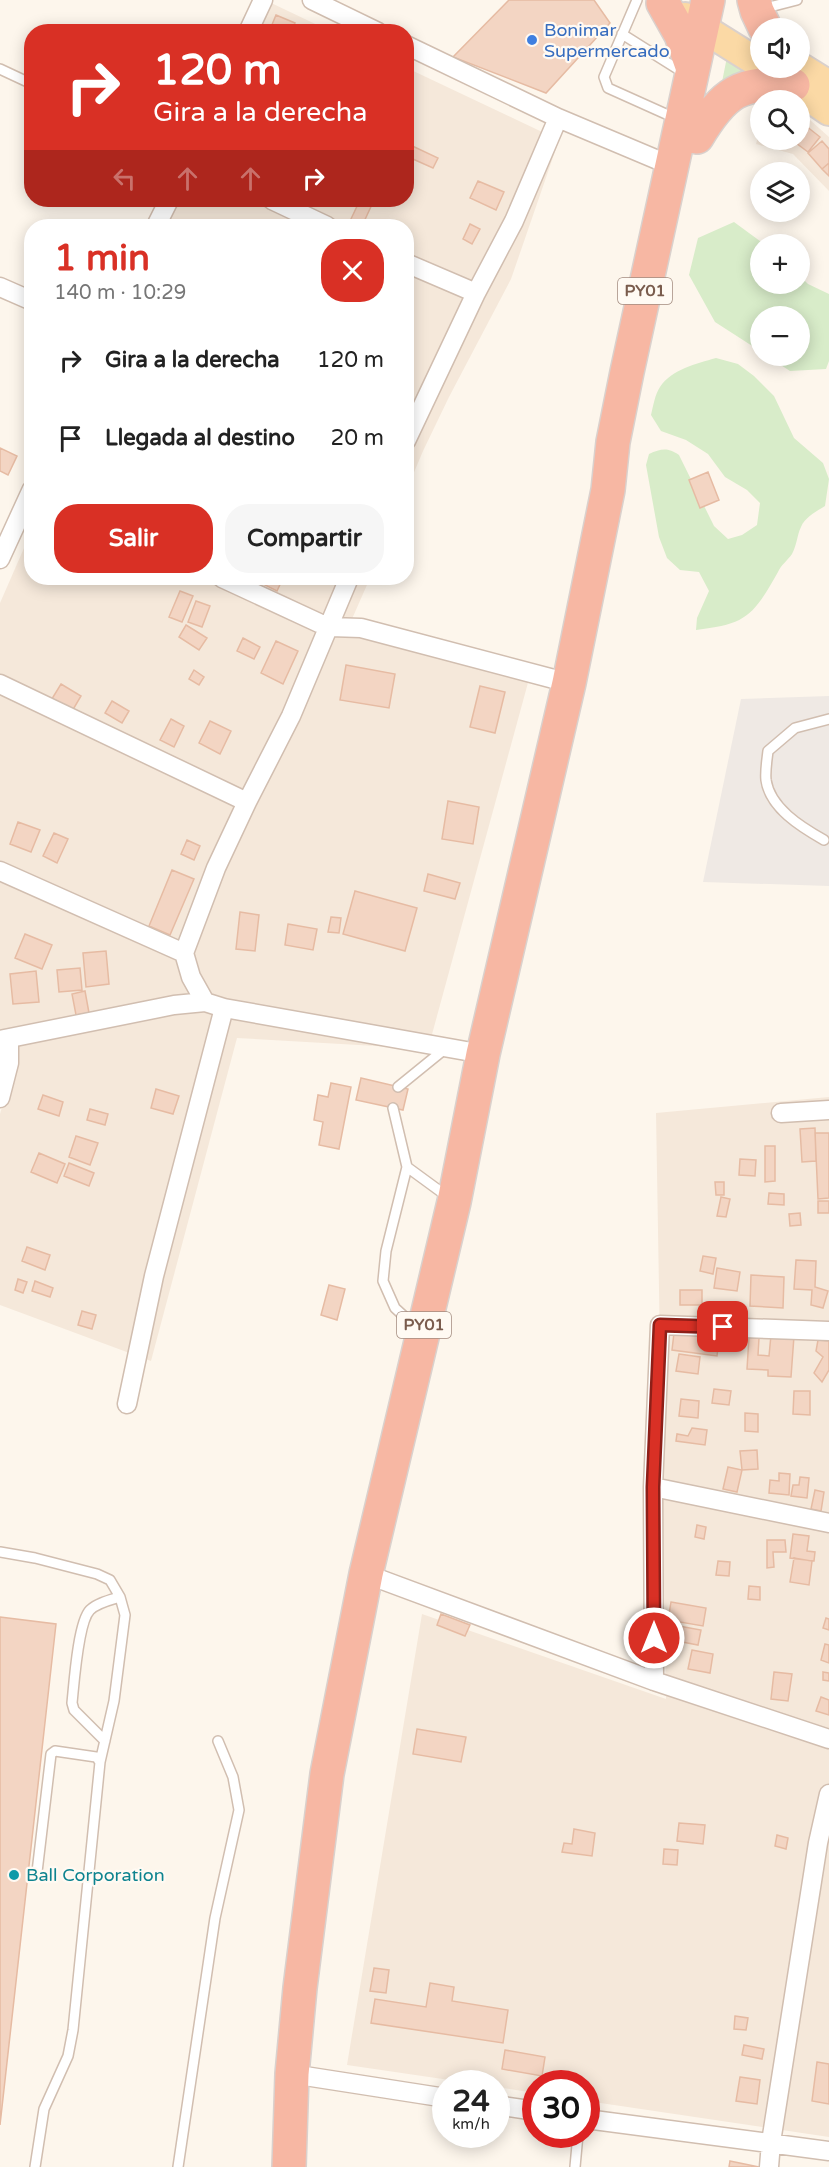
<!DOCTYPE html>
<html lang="es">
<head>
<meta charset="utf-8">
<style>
  body { margin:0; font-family:"Varela Round",sans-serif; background:#f6f6f6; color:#222; height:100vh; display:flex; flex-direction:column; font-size:22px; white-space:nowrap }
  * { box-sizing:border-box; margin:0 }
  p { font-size:20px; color:#767676 }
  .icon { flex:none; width:33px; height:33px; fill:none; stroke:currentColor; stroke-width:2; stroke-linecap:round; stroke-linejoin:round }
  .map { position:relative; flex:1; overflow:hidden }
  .sheet { position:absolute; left:24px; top:219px; width:390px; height:366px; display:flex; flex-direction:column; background:#fff; border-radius:24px; box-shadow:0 3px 15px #0003 }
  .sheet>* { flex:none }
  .guide { position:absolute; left:24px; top:24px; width:390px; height:183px; border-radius:24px; box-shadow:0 3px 15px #0003; background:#d93025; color:#fff; overflow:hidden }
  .controls { position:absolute; left:750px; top:18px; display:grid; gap:12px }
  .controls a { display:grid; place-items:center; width:60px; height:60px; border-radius:50%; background:#fff; box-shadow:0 3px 15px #0003; font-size:30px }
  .speed { position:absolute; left:432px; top:2070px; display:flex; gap:12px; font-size:30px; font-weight:700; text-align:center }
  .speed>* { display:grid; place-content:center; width:78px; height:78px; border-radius:50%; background:#fff; box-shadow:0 3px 15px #0003; line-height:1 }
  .speed small { font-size:15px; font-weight:400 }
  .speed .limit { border:9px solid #d22; background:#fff; color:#111 }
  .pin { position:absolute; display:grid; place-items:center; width:51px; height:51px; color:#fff; margin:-26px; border-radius:12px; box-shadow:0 3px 9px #0006 }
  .me { position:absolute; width:66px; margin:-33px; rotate:0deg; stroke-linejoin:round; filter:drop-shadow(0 0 4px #0008) }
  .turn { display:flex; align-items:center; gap:21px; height:126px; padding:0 30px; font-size:27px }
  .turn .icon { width:78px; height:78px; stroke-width:2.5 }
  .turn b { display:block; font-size:42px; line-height:51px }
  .lanes { display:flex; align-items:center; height:57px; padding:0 30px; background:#0003; justify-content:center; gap:30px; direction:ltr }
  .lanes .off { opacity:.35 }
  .round { display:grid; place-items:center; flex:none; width:63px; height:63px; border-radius:24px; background:#f6f6f6 }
  .overview { display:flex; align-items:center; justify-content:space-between; height:102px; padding:0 30px }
  h1 { font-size:36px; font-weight:800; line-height:45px; color:#d93025 }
  .button { display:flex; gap:12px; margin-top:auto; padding:12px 30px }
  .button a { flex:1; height:69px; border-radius:24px; background:#d93025; color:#fff; font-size:24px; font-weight:800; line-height:69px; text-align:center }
  .button a+a { background:#f6f6f6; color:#222 }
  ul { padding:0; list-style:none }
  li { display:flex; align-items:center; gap:18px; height:78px; padding:0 30px }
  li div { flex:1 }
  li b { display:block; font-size:22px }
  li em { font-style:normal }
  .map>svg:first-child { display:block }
</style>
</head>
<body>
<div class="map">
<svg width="829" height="2167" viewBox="0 0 829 2167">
  <rect width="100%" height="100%" fill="#fdf6ec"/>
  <path fill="#f5e8da" d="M267,1L330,31L253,32Z
    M407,68L559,140L511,279L449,397L423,451L407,489L406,226H167L179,200H406Z
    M800,111L829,137V191L793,154L756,144L760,130V140H800Z
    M31,532L32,578H370L348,628L529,679L428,1049L237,1038L151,1361L0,1305V1114L13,1068L0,1070V603Z
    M829,1097V2137L587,2101L586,2084H536L535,2093L497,2087L496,2084L470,2083L347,2065L422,1614L666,1699L656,1113Z"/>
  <path fill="#efe9e4" d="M829,696V886L703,882L741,699Z"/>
  <path fill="#d8ecc9" d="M728,52L769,77L720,92Z
    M734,222L764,244H760V284H800V276L808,284L829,294V361L826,369L790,371L767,356H800V316H760V351L715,322L689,275L698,238Z
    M716,358L738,364L754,376L774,396L794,438L823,463L829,479L825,506C817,511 805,517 801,527C797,535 797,545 792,554C788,560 781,565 778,572C753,616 747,624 696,630L697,618L709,591L699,572L680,570L667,558L659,537L646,465L649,454C661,449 667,447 679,455L714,526L728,539L742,535L757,525L760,503L747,490L725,477L708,454L686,440L661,431L651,415C653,407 655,394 660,387C672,369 696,364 716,358Z"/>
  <path fill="#f3d5c3" stroke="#e6bba3" stroke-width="1.5" d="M509,0H594L610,23L546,93L453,57Z
    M276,15L295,23L291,32H269Z
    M801,122L820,137L808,152L792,140H800Z
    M822,141L829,149V163L822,169L808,153Z
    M406,143L438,158L433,168L406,156Z
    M829,163V176L822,169Z
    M478,181L504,192L496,210L470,198Z
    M360,200H374L362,226L350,221Z
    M470,224L480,229L472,244L463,239Z
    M0,448L17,456L8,475L0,471Z
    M708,472L719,500L700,508L689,480Z
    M259,578H283L277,591L257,581Z
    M180,591L193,596L182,622L169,617Z
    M196,601L210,606L202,627L188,622Z
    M186,625L207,638L199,650L179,637Z
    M243,638L260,647L254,659L237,651Z
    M276,641L298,651L283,684L261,673Z
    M346,665L395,674L389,708L340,700Z
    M194,670L204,677L199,685L189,679Z
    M61,684L81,696L71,713L50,702Z
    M480,686L505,692L495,733L470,727Z
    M112,701L129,711L122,723L105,713Z
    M171,719L184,726L174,747L160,740Z
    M210,721L231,731L220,754L199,743Z
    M448,801L479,807L473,844L442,839Z
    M18,822L40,830L31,852L10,844Z
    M54,833L68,839L57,863L43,856Z
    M187,840L200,846L194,860L181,854Z
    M172,870L194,879L170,935L149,926Z
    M428,874L460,883L455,899L424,891Z
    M355,891L417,908L405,951L343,934Z
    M240,912L259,915L255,951L236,949Z
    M331,917L341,918L339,933L328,932Z
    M288,924L317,929L313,950L285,945Z
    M25,934L52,945L42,969L15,958Z
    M106,951L109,984L86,987L83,953Z
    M80,968L82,990L59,992L57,970Z
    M36,971L39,1002L13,1004L10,974Z
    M85,991L89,1013L76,1015L72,994Z
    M361,1078L408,1089L403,1110L356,1100Z
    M331,1083L351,1087L339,1149L319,1145L323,1122L314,1120L318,1095L328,1097Z
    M156,1089L179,1096L173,1114L151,1108Z
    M43,1095L63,1102L59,1116L38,1109Z
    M90,1109L108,1114L105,1125L87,1120Z
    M815,1128L816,1161L802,1162L800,1129Z
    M815,1133H829V1198L818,1199Z
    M76,1136L98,1143L90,1165L69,1157Z
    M765,1146H775V1181L765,1182Z
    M39,1153L65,1164L57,1183L31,1172Z
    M740,1159L756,1160L755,1176L739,1175Z
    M69,1163L94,1173L89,1186L64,1176Z
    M715,1182H724V1195H716Z
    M769,1193L784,1194V1205L768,1204Z
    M721,1197L730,1199L726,1217L717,1216Z
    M818,1201H829V1213H818Z
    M800,1213L801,1225L790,1226L789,1214Z
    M27,1247L50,1255L45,1270L22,1261Z
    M703,1256L716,1258L713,1274L700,1271Z
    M796,1260L816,1261L815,1287L828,1291L823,1308L811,1305L812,1290L794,1289Z
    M717,1268L740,1272L737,1291L714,1288Z
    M751,1275L784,1277L783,1308L750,1306Z
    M18,1279L27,1282L23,1293L15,1290Z
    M35,1281L53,1288L50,1297L32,1291Z
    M329,1285L345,1289L337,1320L321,1315Z
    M680,1290H702V1305H680Z
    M82,1311L96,1315L92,1329L78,1325Z
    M674,1333L719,1339L717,1356L672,1350Z
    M771,1335L794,1336L791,1377L768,1376V1370L747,1369L749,1337L759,1338L758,1355L769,1356Z
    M818,1340L829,1341V1370L822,1382L814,1373L823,1357L816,1351Z
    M679,1354L700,1357L698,1374L676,1371Z
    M714,1389L731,1391L729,1405L712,1403Z
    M794,1391H810V1415L793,1414Z
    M681,1399L699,1401L698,1418L679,1416Z
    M745,1413L758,1414V1432L745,1431Z
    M692,1428L707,1430L705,1445L676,1441L677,1434L688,1436Z
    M757,1450L758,1469L742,1470L740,1451Z
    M728,1467L742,1470L737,1492L723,1489Z
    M779,1473L790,1474L789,1495L769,1493L770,1480L779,1481Z
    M800,1477L809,1478L807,1498L791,1496L793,1485H799Z
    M815,1490L824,1492L821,1511L811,1509Z
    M697,1525L706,1527L704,1539L695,1537Z
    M793,1534L809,1536L807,1551L815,1552L814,1561L790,1558Z
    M767,1540H785L786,1552H773L774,1567L767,1568Z
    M794,1558L812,1561L809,1585L790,1582Z
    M718,1561L730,1562L729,1576L716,1575Z
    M749,1586L760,1587V1600L748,1599Z
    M671,1602L706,1608L703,1626L668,1620Z
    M441,1614L470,1625L465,1636L437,1625Z
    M0,1617L56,1624L0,2125Z
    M826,1618L829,1619V1630L823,1628Z
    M679,1626L701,1630L698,1645L677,1641Z
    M825,1644L829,1645V1663L821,1660Z
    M692,1650L713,1654L710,1673L688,1669Z
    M774,1672L792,1674L788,1701L771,1699Z
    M823,1672L829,1673V1681L823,1680Z
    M821,1697L829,1700V1715L816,1711Z
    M417,1729L466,1737L461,1762L413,1754Z
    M679,1823L705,1825L703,1844L677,1841Z
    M574,1829L595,1833L592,1856L562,1852L564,1843L572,1844Z
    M777,1835L788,1838L786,1849L775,1846Z
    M664,1849L678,1850L677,1865L663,1864Z
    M374,1968L389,1970L386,1993L370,1991Z
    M430,1983L454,1987L452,2001L508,2010L503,2043L371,2023L375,1999L426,2007Z
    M735,2016L748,2018L746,2030L734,2029Z
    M744,2045L764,2049L762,2059L742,2055Z
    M505,2050L545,2057L542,2076L502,2069Z
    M817,2062L829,2064V2104L812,2101Z
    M740,2077L760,2080L757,2104L736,2101Z
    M730,2161L759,2167H729Z"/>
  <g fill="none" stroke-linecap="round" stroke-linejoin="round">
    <g stroke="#d1beb0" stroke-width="12">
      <path id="lane" d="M637,0L604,77L608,88L677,119
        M762,9L797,0
        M622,34L684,73
        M0,69L32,84
        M824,840C801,827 770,808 766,780C765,771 767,760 768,751L795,728L829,719
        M398,1087L446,1048
        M393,1108L407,1167L386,1251L383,1281L395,1308L418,1329
        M407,1167L448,1197
        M0,1552L35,1558L97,1574L110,1580L120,1597L125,1615L114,1701L100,1762
        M105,1741L74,1710L72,1703C74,1684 78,1622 90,1610C97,1603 110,1600 120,1597
        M35,2167L44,2109L68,2056L73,2030L100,1762L96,1757L55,1751L51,1754L37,1872
        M178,2167L215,1918L239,1810L233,1777L218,1741
        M575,2167L578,2134"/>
    </g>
    <g stroke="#d1beb0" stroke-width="21">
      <path id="street" d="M312,0L378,32
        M248,32L263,0
        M406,45L558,118L672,166
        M272,200L327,226
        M156,226L169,200
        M406,263L476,293
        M0,287L32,301
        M406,441L476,293L514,221L558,118
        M0,559L32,489
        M222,578L319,623L330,627L361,628L569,683
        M349,578L291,716L247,802L216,868L184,953L191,977L205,1002L224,1008L483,1054
        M0,684L247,802
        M0,871L184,953
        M0,1040L174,1005L205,1002
        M0,1098L9,1063V1039
        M781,1113L829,1110
        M127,1404L154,1276L224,1008
        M653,1487L829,1523
        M366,1574L654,1681L829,1739
        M654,1681L653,1487L660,1325L829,1331
        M292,2074L446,2098
        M496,2105L536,2111
        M586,2119L829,2151
        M769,2167L771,2142L818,1843L829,1794"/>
    </g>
    <g stroke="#dad1cd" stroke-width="32">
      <path id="primary" d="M685,17L760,64
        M800,67L829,85
        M774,73L829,111"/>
    </g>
    <g stroke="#dad1cd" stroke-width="36">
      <path id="highway" d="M754,0L757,11L765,28
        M663,3L681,35L693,69
        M697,137C724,92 740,81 793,85
        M289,2167L292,2074L300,1988L327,1774L366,1574L454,1202L483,1054L569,683L608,490L613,442L627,372L708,0"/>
    </g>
    <use href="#lane" stroke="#fff" stroke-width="9"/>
    <use href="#street" stroke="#fff" stroke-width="18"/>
    <use href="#primary" stroke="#fbd9a5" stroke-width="28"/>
    <use href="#highway" stroke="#f7b7a3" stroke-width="33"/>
  </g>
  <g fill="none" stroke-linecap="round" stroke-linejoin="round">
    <g stroke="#8d1f18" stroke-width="15">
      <path id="route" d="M654,1638L653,1487L660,1325L723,1327"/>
    </g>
    <use href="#route" stroke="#d93025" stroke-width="10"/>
  </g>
  <circle fill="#3f7fe0" stroke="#fffaf3" stroke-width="2" cx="532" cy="40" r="6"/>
  <circle fill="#0f9aa8" stroke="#fffaf3" stroke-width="2" cx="14" cy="1875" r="6"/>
  <g text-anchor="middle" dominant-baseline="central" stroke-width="4.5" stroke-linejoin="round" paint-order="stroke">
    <g fill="#fffaf3" stroke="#a28b7f" stroke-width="1.5">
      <rect x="618" y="278" width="54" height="26" rx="4.5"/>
      <rect x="397" y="1312" width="54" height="26" rx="4.5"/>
    </g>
    <g font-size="16" font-weight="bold" fill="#7a5c4d">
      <text x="645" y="291">PY01</text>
      <text x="424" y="1325">PY01</text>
    </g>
    <g font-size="18" fill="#366cbe" stroke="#fffaf3" text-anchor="start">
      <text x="544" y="30">Bonimar<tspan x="544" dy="21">Supermercado</tspan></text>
    </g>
    <g font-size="18" fill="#0d838f" stroke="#fffaf3" text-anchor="start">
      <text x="26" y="1875">Ball Corporation</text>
    </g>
  </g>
</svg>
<div class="controls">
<a><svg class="icon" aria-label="sound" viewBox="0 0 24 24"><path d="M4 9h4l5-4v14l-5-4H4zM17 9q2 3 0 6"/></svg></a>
<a><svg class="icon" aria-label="search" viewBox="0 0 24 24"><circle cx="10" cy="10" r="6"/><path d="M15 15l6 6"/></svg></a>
<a><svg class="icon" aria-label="layers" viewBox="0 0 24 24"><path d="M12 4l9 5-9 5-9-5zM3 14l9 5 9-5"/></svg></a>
<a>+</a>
<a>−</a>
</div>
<div class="speed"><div>24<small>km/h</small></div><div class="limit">30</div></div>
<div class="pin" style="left:723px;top:1327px;background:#d93025"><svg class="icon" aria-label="arrive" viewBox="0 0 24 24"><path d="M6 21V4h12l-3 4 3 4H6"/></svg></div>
<svg class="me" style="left:654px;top:1638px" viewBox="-20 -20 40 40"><circle r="17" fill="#d93025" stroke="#fff" stroke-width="3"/><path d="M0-11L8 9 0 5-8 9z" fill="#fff"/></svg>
<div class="guide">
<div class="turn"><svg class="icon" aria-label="right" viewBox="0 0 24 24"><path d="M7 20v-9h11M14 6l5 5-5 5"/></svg><div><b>120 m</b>Gira a la derecha</div></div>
<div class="lanes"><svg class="icon off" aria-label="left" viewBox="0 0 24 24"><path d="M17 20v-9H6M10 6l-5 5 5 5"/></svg><svg class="icon off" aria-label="ahead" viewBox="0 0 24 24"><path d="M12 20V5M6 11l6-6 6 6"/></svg><svg class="icon off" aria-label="ahead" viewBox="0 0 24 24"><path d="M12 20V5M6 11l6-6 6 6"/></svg><svg class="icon" aria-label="right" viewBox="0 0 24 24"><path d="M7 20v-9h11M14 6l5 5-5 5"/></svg></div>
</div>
<section class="sheet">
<div class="overview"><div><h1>1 min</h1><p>140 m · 10:29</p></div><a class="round" style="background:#d93025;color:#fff"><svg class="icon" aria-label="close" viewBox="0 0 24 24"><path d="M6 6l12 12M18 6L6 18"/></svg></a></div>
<ul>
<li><svg class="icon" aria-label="right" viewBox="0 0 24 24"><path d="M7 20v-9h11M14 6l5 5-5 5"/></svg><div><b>Gira a la derecha</b></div><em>120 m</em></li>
<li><svg class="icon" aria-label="arrive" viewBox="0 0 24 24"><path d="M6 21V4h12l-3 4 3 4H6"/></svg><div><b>Llegada al destino</b></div><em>20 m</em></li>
</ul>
<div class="button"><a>Salir</a><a>Compartir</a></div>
</section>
</div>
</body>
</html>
